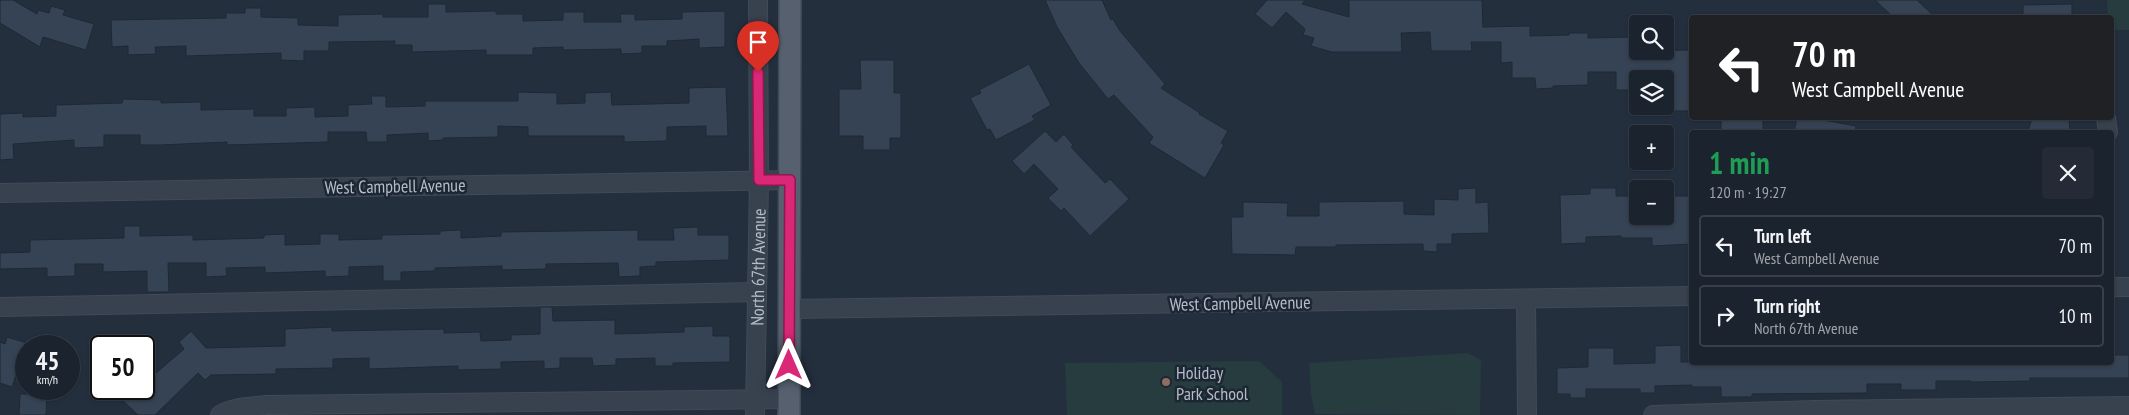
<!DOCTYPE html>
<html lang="en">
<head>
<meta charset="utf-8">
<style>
  body { margin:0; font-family:"PT Sans Narrow",sans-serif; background:#242b36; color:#f1f3f6; height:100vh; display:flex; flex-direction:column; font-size:19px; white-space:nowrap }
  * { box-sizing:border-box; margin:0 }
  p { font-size:16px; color:#a0a4aa }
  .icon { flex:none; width:28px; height:28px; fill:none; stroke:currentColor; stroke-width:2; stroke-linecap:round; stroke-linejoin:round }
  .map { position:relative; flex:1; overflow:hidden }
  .drawer { position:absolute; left:1689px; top:130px; width:425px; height:235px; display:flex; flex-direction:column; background:#1b232e; border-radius:5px; box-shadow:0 1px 4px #0004,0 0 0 1px #39404a }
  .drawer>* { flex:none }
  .hud { position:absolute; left:1689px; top:15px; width:425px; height:105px; border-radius:5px; box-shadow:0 1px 4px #0004,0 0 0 1px #39404a; background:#202124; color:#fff; overflow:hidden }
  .controls { position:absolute; left:1629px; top:15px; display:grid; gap:10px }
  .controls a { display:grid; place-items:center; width:45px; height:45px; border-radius:5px; background:#1b232e; box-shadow:0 1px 4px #0004,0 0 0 1px #39404a; font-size:25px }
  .speed { position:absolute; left:15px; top:335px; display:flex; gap:10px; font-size:25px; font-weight:700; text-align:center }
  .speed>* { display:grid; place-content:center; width:65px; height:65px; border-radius:50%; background:#1b232e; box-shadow:0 1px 4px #0004,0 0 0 1px #39404a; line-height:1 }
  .speed small { font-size:12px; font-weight:400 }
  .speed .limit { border:2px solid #111; border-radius:8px; background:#fff; color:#111 }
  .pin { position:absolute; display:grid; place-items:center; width:42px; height:42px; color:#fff; margin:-51px -21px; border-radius:50% 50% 50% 0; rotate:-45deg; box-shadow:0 0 5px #0007 }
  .pin .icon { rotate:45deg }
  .me { position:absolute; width:55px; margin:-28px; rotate:0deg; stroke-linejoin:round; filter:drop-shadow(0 0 4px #0008) }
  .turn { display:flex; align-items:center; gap:18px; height:105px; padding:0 20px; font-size:22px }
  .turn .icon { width:65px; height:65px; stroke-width:2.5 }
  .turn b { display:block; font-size:35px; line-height:42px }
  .round { display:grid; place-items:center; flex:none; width:52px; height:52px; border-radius:5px; background:#242b36 }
  .headline { display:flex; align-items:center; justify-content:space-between; height:85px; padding:0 20px }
  h1 { font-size:30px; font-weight:700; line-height:38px; color:#1e9e55 }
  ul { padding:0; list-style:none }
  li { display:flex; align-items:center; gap:15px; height:62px; margin:0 10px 8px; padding:0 10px; border:2px solid #39404a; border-radius:5px }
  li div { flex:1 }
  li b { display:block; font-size:19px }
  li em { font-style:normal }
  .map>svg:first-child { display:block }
</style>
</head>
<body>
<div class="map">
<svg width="2129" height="415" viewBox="0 0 2129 415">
  <rect width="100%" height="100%" fill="#242f3e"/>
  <path fill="#263c3f" d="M2107,0H2129V30H2111V18L2108,17Z
    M1468,353L1481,360L1480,415L1315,414L1311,394L1309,363Z
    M1259,361L1282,382V415H1067L1065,363Z"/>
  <path fill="#364354" stroke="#1f2835" d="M0,0H13L37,14L38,10L49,13L51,6L65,10L63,15L94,24L86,50L43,37L40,47L0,23Z
    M1045,0H1102L1111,20L1113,19L1120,31L1165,84L1161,88L1200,113L1199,114L1228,131L1221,143L1224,145L1205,178L1149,143L1153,137L1114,95L1108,99L1079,63L1057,27Z
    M1267,0H1305L1302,4L1349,17V0H1482L1483,27L1530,26V36L1569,35V33H1588V38L1634,37V51L1691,50V111H1674V100H1665V79H1635V90H1616V72H1588V85L1553,86V88L1536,89L1535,78H1512V62L1501,63V42H1471L1472,51H1431L1430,32L1401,33L1402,52H1332L1311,46L1314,38L1303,35L1305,29L1286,12L1272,28L1255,14Z
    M1875,0H1917L1936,18H1894Z
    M428,4H446V12L496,11V14H523V21L563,20V12H584V22H621L620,14H635V20L682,19V12L725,11V47L699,48V39L667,41V46H642V53L621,54V49L563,50V47L533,48V55H486V50L412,52V45H394L395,41L329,42V51H304V61L281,60V53L186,56V46L155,47L156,54L128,55V46L112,47L111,20L226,18V13H245V8H261V17L298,18V25L338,26V15L383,14V17H428Z
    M2072,4V18H2023V5Z
    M860,60H894V93H901V138H890V150H863V136H839V89H861Z
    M1029,64L1051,105L1032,116L1035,120L996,140L990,129L987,130L970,98L981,93L979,90Z
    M726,87L728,136H706V126L667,127V141L624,142V136H528V127L498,126V137L443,138V140L428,141V133L387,135V142H367L366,132H328V142L227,145V142L160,145H140V135H104V147L74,148V140L13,144L14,159L0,160V114L23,113V117L56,116V105L122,103L123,99L161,100V103L201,102V110L254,109V116H286V108L315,107V117L348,116V105L372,104L371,96H386V107L425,106V101H518V92L557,93V104L585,103V93L611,92L612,105L689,103V88Z
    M1721,118H1763V132H1721Z
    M1797,118H1813L1856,126L1855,132H1794Z
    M2032,118H2069L2070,132H2028Z
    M1045,131L1056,142L1064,134L1073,145L1071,147L1105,183L1110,179L1129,199L1090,236L1064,208L1061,211L1048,198L1058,189L1034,164L1024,174L1012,161Z
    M1476,188V203L1488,202L1489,233L1452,234V244H1437V252L1423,251V244L1336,245V247H1296L1295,255L1232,254L1231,217H1243V202L1288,203L1287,216H1319V202L1404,201V214L1434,215V199L1458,200V189Z
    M1590,188H1616V196H1638V216H1665V196H1691V244L1652,246V238H1621V236L1586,237V243L1561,244L1560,195L1590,194Z
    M124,226H140V236L193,235V240L264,238V235L285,234V245L320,244V234H339V240L382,239V235L440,234V231L461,230V238L501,236V232L638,230V240H674L673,228L698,227V235H729V260L656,262V266L640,267V276L619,277L618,263L546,264V269L502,270V266L435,268V271L401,272V281H383V266L349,267V276L325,277V271L265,273V267L226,268L227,276L206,277V263H168L169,292H147V271L103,272V264H75V276L47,277V268L0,269V253L30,252V240L124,238Z
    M540,307H552L553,321L615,320V334L684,332V327L713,326V336H730V362L673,363V366H655V358L616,359V365L593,366L592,358H560V368L544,369V361L501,362V369L458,370V366L369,369V358L333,359V368L276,369V374L211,375L205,380L198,373L155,415H138L119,397L127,389H144V361L156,373L184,349L179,342L191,331L206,348L285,346V329L332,327V331L444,329V333L480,332L481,341L511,340V335L540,334Z
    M7,337L27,343L12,387L0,383V342L5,344Z
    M1681,345V362H2111V355H2129V378H2030V381L1971,382V381H1936V390H1901V384H1867V393L1752,394V397H1721V387H1692V385L1655,386V393H1640V389H1586V398H1570V394H1557V368L1588,367V348H1614V364L1655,363V346Z
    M20,394H47L46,415H19Z"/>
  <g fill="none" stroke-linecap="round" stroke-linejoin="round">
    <g stroke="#414a57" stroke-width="20">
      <g id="minor">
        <path d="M2106,118L2108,132"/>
        <path d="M0,193L790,180"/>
        <path d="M2111,287H2129"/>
        <path d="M1526,299L1527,415"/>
        <path d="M0,307L757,292"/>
        <path d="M790,309L1691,296"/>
        <path d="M220,415C233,407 251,407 267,405L789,399"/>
        <path id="s1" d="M755,415L759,180L758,0"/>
        <path d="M1653,415L1815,410L2129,406"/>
      </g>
    </g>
    <g stroke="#414a57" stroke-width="24">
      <path id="major" d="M789,415L790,0"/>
    </g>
    <use href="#minor" stroke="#38414e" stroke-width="18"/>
    <use href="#major" stroke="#56606e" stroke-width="21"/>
  </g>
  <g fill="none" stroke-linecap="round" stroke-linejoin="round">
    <g stroke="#8e194d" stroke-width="12">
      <path id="route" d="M758,72L759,180H790L789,365"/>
    </g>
    <use href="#route" stroke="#db2777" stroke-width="9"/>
  </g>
  <circle fill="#8d6e63" stroke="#1d2633" stroke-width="2" cx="1166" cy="382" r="5"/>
  <g text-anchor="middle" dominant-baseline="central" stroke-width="5" stroke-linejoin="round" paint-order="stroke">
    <g font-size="18" fill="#b4bcc9" stroke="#1d2633">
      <text transform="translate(395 186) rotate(-1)">West Campbell Avenue</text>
      <text stroke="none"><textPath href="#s1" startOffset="148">North 67th Avenue</textPath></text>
      <text transform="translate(1240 303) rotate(-1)">West Campbell Avenue</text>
    </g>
    <g font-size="18" fill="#b4bcc9" stroke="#1d2633" text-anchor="start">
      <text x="1176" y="372">Holiday<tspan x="1176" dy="21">Park School</tspan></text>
    </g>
  </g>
</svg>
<div class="controls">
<a><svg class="icon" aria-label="search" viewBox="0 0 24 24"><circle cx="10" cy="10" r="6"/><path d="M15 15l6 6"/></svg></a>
<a><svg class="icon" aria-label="layers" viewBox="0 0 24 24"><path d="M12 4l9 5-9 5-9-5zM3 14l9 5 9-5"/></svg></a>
<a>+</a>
<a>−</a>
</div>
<div class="speed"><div>45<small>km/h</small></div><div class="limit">50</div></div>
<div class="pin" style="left:758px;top:72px;background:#d93025"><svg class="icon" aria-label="arrive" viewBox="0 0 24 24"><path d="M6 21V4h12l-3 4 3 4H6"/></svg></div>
<svg class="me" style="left:789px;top:365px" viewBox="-20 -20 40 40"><path d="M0-17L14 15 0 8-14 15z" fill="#db2777" stroke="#fff" stroke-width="4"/></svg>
<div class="hud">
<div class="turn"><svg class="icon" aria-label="left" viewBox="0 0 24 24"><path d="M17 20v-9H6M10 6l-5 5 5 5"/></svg><div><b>70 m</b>West Campbell Avenue</div></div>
</div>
<section class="drawer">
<div class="headline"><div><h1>1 min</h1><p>120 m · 19:27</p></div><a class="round"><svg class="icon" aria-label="close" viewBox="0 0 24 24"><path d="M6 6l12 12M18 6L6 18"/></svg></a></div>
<ul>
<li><svg class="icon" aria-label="left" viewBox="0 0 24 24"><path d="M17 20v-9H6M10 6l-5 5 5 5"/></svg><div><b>Turn left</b><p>West Campbell Avenue</p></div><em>70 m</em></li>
<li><svg class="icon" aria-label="right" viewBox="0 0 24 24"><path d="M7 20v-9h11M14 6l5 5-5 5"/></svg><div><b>Turn right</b><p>North 67th Avenue</p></div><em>10 m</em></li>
</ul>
</section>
</div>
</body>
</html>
